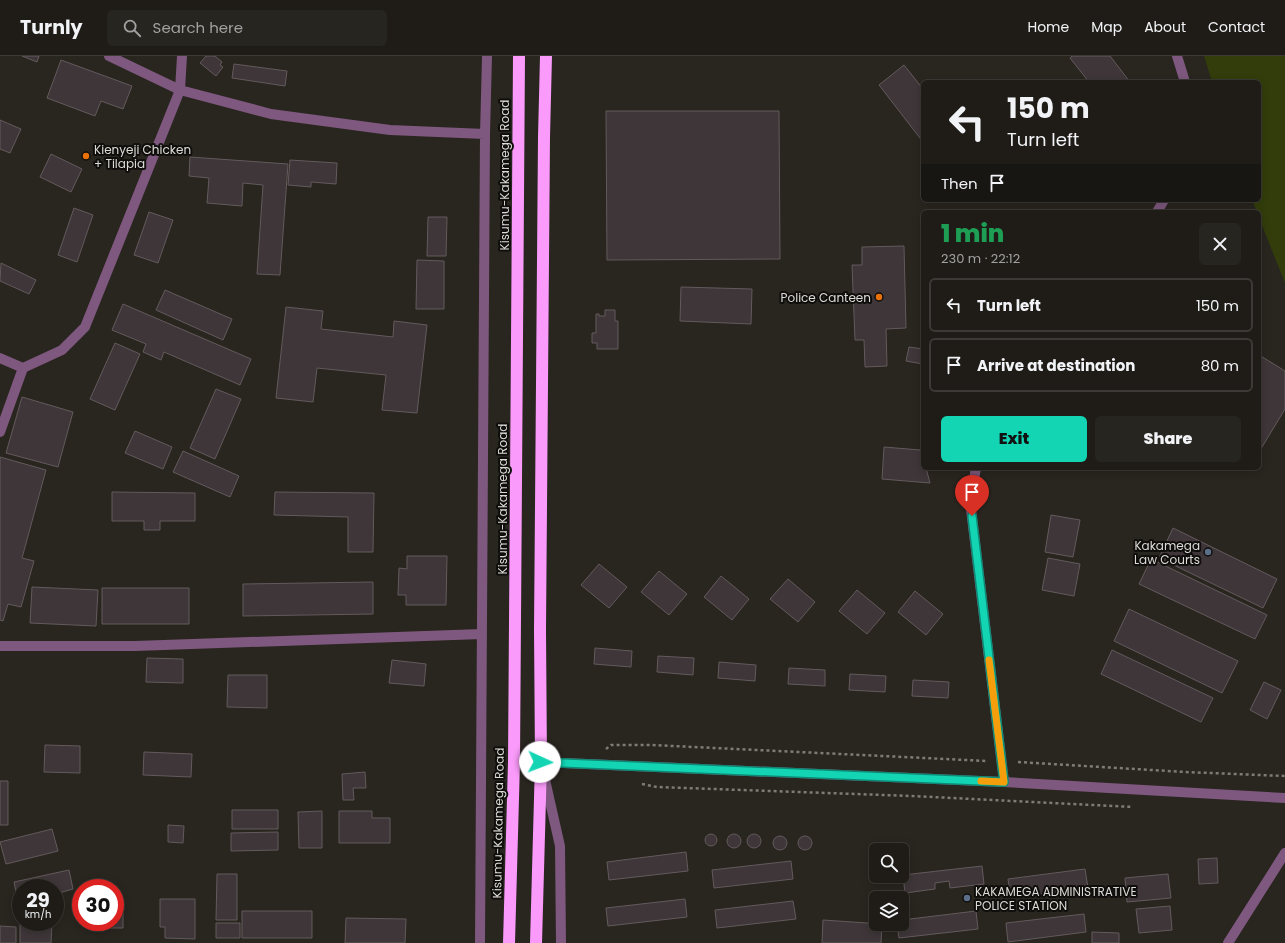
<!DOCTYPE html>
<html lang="en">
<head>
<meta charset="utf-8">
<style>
  body { margin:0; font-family:Poppins,sans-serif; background:#272520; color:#f1f3f6; height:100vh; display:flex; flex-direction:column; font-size:15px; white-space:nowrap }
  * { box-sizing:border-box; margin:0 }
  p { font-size:13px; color:#a1a1a1 }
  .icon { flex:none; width:22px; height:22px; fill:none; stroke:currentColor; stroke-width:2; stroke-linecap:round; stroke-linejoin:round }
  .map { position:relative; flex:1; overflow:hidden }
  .sheet { position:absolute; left:921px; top:154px; width:340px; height:260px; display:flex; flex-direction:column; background:#1f1c17; border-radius:6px; box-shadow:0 2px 10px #0003,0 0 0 1px #3c3a36 }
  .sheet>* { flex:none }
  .guide { position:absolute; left:921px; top:24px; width:340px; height:122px; border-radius:6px; box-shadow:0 2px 10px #0003,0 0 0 1px #3c3a36; background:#1f1c17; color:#f1f3f6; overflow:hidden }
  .fabs { position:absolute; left:869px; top:787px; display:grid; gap:8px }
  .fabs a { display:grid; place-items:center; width:40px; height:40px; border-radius:6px; background:#1f1c17; box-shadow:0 2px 10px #0003,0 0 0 1px #3c3a36; font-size:20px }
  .speed { position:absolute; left:12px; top:823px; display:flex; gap:8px; font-size:20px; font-weight:700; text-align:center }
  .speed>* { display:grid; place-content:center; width:52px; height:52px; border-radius:50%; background:#1f1c17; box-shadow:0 2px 10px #0003,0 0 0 1px #3c3a36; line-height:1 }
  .speed small { font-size:10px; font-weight:400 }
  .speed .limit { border:6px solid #d22; background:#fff; color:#111 }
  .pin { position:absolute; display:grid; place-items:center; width:34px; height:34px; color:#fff; margin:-41px -17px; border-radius:50% 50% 50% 0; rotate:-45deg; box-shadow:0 0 4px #0007 }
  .pin .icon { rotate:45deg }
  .me { position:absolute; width:44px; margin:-22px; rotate:92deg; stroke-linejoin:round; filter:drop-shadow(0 0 3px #0008) }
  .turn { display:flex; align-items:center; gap:14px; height:84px; padding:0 20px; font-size:18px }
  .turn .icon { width:52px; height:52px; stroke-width:2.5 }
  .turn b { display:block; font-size:28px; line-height:34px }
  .then { display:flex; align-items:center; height:38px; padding:0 20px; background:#0003; gap:8px; font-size:15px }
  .round { display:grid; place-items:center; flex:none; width:42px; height:42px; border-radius:6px; background:#272520 }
  .headline { display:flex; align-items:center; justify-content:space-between; height:68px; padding:0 20px }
  h1 { font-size:24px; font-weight:800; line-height:30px; color:#1e9e55 }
  .button { display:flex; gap:8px; margin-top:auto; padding:8px 20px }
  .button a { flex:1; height:46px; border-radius:6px; background:#13d5b4; color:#111; font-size:16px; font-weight:800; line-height:46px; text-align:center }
  .button a+a { background:#272520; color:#f1f3f6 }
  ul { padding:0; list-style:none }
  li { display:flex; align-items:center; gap:12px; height:54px; margin:0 8px 6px; padding:0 12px; border:2px solid #3c3a36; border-radius:6px }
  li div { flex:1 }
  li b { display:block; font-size:15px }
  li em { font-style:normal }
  header { display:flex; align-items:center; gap:24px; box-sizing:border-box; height:56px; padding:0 20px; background:#1f1c17; border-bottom:1px solid #3c3a36 }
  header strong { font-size:19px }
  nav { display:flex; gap:22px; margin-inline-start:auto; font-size:14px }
  .search { width:280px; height:36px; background:#272520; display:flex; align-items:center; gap:10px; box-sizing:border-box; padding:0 14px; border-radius:6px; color:#a1a1a1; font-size:15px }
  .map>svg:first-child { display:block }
</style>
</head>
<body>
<header>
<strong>Turnly</strong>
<div class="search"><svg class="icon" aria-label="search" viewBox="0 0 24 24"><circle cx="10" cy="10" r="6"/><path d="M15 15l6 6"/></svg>Search here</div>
<nav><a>Home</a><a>Map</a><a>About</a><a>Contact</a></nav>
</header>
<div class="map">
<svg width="1285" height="887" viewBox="0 0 1285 887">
  <rect width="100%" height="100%" fill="#29251f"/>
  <path fill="#323d0b" d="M1204,0H1285V227L1259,162V156H1257L1252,144H1259V26H1212Z"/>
  <path fill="#3e3638" stroke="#635a5d" d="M22,0H39L37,6Z
    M206,0H215L222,6L220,9L223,11L216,20L200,7Z
    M1072,0H1110L1130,26H1089L1070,2Z
    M61,4L132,30L123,53L101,45L95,60L47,42Z
    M234,8L287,15L285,30L232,22Z
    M904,9L923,33V86L879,29Z
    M606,55H779L780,203L607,204Z
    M0,64L21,73L10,97L0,93Z
    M51,98L82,113L71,136L40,121Z
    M190,101L288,108L280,219L257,218L263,129L243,127L242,150L207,147L209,122L189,120Z
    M290,104L337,107L336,128L311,126V131L288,129Z
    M74,152L93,159L77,206L58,199Z
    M149,156L173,164L158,207L134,199Z
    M428,161H447L446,200H427Z
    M904,190L906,272L886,273L887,310L865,311L864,284H855L852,209H862V191Z
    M417,204L444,205V253H416Z
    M1,207L36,224L29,238L0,225Z
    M681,231L752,233L751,268L680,265Z
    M165,234L232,263L223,284L156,254Z
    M123,248L251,303L240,329L164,296L161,304L143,296L146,288L112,274Z
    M286,251L323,255L321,273L393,281L394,265L427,269L417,357L382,354L386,319L317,312L313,346L276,342Z
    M605,254H615V265H618V293H597V287H592V277H596V258H599V260H605Z
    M115,287L140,298L115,354L90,343Z
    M909,291L923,293V308L906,305Z
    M1259,299L1285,315V353L1259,396Z
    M216,333L241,343L215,403L190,392Z
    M22,341L73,356L58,411L6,397Z
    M135,375L172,391L163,413L125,397Z
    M884,391L920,394L923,404V412H926L930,427L882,423Z
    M183,395L239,420L230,441L173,416Z
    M0,401L46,414L22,502L34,505L21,551L8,548L3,565L0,564Z
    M112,436L195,437V465H160V474H144V465H112Z
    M275,436L374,437L373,496H348V461L274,459Z
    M1051,459L1080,464L1073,501L1045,496Z
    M1173,472L1277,523L1263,552L1159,502Z
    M407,500H447L446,549H406V539H398L399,512L407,513Z
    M1048,502L1080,508L1074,540L1042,534Z
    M1151,503L1267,559L1255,583L1139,528Z
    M599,508L627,531L609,552L581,529Z
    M659,515L687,538L669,559L641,536Z
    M721,520L749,543L732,564L704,541Z
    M788,523L815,546L798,566L770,543Z
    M373,526V558L243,560V528Z
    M32,531L98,534L96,570L30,567Z
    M102,532H189V568H102Z
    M857,534L885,557L867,578L839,555Z
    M915,535L943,558L926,579L898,556Z
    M1129,553L1238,605L1222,637L1114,585Z
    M595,592L632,595L631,611L594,608Z
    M1112,594L1213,642L1201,666L1101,618Z
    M658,600L694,602L693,619L657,616Z
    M147,602L183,603V627L146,626Z
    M392,604L426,608L424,630L389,627Z
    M719,606L756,609L755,625L718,622Z
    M789,612L825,614V630L788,628Z
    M850,618L886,620L885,636L849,634Z
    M228,619H267V652L227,651Z
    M913,624L949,626L948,642L912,640Z
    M1264,626L1281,634L1267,663L1250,654Z
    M45,689L80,690V717L44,716Z
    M144,696L192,698L191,721L143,719Z
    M365,716L366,732H353L354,744H343L342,718Z
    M0,725H8V769H0Z
    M232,754H278V773H232Z
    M322,755V792H299L298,756Z
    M339,755H372V762H390V787H339Z
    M168,769L184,770L183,787L168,786Z
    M52,773L58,795L6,808L0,786Z
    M278,776V794L231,795V777Z
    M705 784a6 6 0 1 1 12 0a6 6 0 1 1-12 0Z
    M727 785a7 7 0 1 1 14 0a7 7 0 1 1-14 0Z
    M747 785a7 7 0 1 1 14 0a7 7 0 1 1-14 0Z
    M798 787a7 7 0 1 1 14 0a7 7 0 1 1-14 0Z
    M773 787a7 7 0 1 1 14 0a7 7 0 1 1-14 0Z
    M686,796L688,815L609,824L607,806Z
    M1217,802L1218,827L1199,828L1198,803Z
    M791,805L793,823L714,832L712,814Z
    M982,810L984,828L950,832L949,825L935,827V833L905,837L903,819Z
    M1085,813L1088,832L1018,841L1017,837H1010L1008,823Z
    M69,814L73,833L55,838V832H21V845L18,846L14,826Z
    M217,818H237V864H216Z
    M1168,818L1171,842L1127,846L1125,822Z
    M160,843H195V883L165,882V871H160Z
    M685,843L687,861L608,870L606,852Z
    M793,845L796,863L717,872L715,854Z
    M1170,850L1172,874L1139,877L1136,853Z
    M115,854L123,855V872H94V866H115Z
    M242,855H312V882H242Z
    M976,855L978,873L899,882L897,868H902V864Z
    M1084,858L1086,876L1008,886L1006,867Z
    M346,862L406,863L405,887H345Z
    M823,864L882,868L881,887H822Z
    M20,866L52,867L51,887H20Z
    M216,867H240V882H216Z
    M0,870L16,871V887H0Z
    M1092,876L1119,877V887H1092Z"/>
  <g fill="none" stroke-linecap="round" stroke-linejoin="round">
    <path stroke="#7f7b76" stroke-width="2.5" stroke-dasharray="3 3" stroke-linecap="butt" d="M606,693L611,689H652L987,705
      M1018,706L1185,716L1285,720
      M642,728L657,731L912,740L1133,751"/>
    <path stroke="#7e587e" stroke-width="10" d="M1177,0L1185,26
      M1157,156L1164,144
      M976,412L970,445L1004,726"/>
    <path stroke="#7e587e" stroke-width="10" d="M109,0L180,34L271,58L390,74L485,78
      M0,302L23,312
      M0,376L23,312L62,294L85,271L180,34L182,0
      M0,590H135L482,578
      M480,887L485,78L487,0
      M561,887L560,790L541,706L1004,726L1285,742
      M1228,887L1285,797"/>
    <path stroke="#fa9afa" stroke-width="12" d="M509,887L514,706L519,0
      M536,887L541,706L540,574L544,81L546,0"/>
  </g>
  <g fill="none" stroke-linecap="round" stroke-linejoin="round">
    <g stroke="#0c8a75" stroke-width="10">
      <path id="route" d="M540,706L1004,726L972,460"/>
    </g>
    <use href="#route" stroke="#13d5b4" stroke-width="7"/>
    <path stroke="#f59e0b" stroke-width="7" d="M981,725L1004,726L989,604"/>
  </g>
  <g fill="#e8710a" stroke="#100e0c" stroke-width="1.5">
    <circle cx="86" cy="100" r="4"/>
    <circle cx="879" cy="241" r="4"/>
  </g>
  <g fill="#5c6f8a" stroke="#100e0c" stroke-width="1.5">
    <circle cx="1208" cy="496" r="4"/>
    <circle cx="967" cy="842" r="4"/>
  </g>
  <g text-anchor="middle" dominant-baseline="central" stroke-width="4" stroke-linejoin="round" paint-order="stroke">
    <g font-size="12" fill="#dddbd7" stroke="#100e0c" text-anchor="start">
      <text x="94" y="93">Kienyeji Chicken<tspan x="94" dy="14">+ Tilapia</tspan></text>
      <text x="871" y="241" text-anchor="end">Police Canteen</text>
      <text x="1200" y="489" text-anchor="end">Kakamega<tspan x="1200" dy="14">Law Courts</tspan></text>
      <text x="975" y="835">KAKAMEGA ADMINISTRATIVE<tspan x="975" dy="14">POLICE STATION</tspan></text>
    </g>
    <g font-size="12" fill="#dddbd7" stroke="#100e0c">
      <text transform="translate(504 119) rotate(-90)">Kisumu-Kakamega Road</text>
      <text transform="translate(502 443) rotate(-90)">Kisumu-Kakamega Road</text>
      <text transform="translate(498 767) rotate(-89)">Kisumu-Kakamega Road</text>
    </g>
  </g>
</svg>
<div class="fabs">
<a><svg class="icon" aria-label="search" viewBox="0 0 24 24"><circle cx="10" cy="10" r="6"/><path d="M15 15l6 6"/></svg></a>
<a><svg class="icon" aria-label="layers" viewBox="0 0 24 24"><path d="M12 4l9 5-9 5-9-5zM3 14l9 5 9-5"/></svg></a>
</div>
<div class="speed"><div>29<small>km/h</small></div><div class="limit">30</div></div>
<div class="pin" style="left:972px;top:460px;background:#d93025"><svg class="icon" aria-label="arrive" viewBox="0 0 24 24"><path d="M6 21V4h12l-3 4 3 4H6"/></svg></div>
<svg class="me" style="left:540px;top:706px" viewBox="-20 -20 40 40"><circle r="19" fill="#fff"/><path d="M0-13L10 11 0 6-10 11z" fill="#13d5b4"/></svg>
<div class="guide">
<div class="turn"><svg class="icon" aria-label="left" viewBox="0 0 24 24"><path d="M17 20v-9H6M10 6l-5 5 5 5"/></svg><div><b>150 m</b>Turn left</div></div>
<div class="then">Then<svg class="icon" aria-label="arrive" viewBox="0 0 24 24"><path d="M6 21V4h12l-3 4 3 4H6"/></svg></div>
</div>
<section class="sheet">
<div class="headline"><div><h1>1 min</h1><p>230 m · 22:12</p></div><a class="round"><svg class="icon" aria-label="close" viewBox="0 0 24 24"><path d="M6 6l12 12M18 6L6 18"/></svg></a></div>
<ul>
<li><svg class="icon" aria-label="left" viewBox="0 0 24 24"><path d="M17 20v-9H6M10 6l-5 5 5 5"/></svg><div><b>Turn left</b></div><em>150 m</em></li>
<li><svg class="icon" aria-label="arrive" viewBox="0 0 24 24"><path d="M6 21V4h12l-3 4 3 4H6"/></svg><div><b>Arrive at destination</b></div><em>80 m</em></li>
</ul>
<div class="button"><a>Exit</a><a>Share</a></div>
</section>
</div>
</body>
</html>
